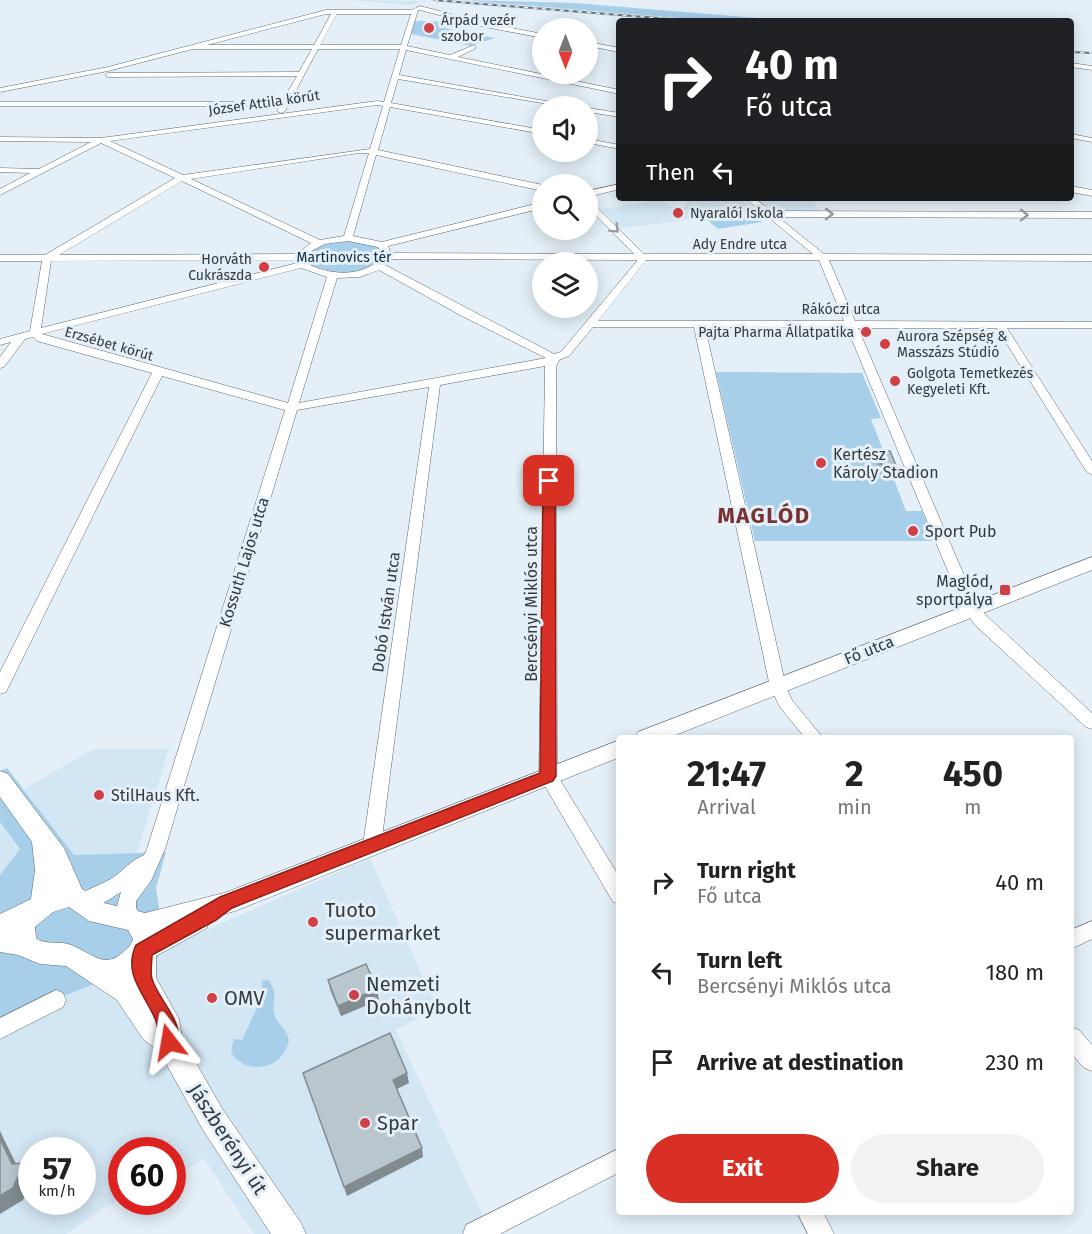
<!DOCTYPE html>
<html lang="en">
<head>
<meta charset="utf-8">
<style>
  body { margin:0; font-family:"Fira Sans",sans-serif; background:#f2f2f2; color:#222; height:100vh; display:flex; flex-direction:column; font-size:22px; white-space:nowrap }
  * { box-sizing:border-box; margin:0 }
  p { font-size:20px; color:#767676 }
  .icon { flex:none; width:33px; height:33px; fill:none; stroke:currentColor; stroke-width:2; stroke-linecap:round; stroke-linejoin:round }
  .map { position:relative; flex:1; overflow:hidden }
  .drawer { position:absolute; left:616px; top:735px; width:458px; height:480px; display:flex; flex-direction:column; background:#fff; border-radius:6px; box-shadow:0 3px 15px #0003 }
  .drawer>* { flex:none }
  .banner { position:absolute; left:616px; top:18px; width:458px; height:183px; border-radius:6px; box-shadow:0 3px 15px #0003; background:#202124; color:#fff; overflow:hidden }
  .needle { width:39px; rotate:180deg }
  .tools { position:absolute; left:532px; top:18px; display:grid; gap:12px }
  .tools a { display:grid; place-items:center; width:66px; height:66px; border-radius:50%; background:#fff; box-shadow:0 3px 15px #0003; font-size:30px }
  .speed { position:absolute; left:18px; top:1137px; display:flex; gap:12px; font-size:30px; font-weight:700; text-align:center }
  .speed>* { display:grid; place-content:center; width:78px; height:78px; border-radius:50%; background:#fff; box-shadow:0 3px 15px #0003; line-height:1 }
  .speed small { font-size:15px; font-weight:400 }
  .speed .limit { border:9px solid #d22; background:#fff; color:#111 }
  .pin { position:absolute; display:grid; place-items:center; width:51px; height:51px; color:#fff; margin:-26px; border-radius:12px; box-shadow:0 3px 9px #0006 }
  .me { position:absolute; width:66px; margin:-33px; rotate:346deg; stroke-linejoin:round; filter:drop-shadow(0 0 4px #0008) }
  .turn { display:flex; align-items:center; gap:21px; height:126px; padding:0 30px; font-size:27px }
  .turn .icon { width:78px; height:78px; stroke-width:2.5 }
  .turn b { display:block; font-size:42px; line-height:51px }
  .then { display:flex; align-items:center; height:57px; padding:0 30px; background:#0003; gap:12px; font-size:22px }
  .eta { display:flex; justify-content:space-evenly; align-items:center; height:102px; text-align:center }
  .eta b { font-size:36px; font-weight:700; line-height:42px }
  .primary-button { display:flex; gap:12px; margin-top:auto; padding:12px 30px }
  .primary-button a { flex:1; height:69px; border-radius:36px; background:#d93025; color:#fff; font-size:24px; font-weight:700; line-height:69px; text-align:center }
  .primary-button a+a { background:#f2f2f2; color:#222 }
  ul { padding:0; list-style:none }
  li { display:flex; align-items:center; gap:18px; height:90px; padding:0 30px }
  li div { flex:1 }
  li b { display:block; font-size:22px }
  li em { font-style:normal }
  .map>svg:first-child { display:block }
</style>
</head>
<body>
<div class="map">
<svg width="1092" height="1234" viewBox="0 0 1092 1234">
  <rect width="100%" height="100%" fill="#e4eff7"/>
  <path fill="#d3e6f3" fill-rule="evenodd" d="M351,0L491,2L716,21H675L425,1L410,5Z
    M689,198H740L758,212L620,228L601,209L660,200L676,208L685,207Z
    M755,198H813L819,212H773Z
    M94,749H169L137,853L74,855L24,789Z
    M0,822L20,849L0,875Z
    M370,858L436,1007L396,1030L482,1214L487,1234H254L204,1158L173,1179L172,1150H122L121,1200L108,1205L66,1234H0V1021ZM32,1150H82V1202H32Z"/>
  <path fill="#a7cfea" d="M462,0L574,3L793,21H716Z
    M415,21L460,22L444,28L495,38L471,46L411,34Z
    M751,213L762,222L718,229L707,220Z
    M355,240L381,248L384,256C360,280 334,275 306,263L305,257C316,241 337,241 355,240Z
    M716,372L862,373L881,418L871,419L906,511H922L934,541H755Z
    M7,768L74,855L166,852L156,888L165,948L155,960L0,1021V875L20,849L0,822V771Z
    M269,980C280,999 270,1000 275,1016C278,1025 292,1033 288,1044C280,1071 244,1075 231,1052L234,1039L242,1040L262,997V981Z"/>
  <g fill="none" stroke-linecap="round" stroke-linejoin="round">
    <path stroke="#75b8e3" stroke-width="2" d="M433,259H439"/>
    <g stroke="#5e686f" stroke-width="1">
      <path id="minor" d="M420,6L485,23L543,34V38L485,27L420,10H418L407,46L450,55L474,45L476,48L458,57L620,90V94L406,50L399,75L574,106H560L398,79L391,103L543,130V134L390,107L378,150L543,185V191L376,155L353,236L382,242L543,202V208L388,246L391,253L634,254L588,207V199L644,254H813L745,198H754L771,211L1092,212V218L778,217L824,254L1092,255V261L829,260L855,321L1092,322V328H1007L1092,461V475L1086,471L997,328H858L978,608L1092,713V729L1086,727L975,625L964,610L847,328L705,327L786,687L792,700L823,738H805L780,707L770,687L694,327H593L569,356L559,360L556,367L557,775L620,878V904L613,902L539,776L545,366L440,385L381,845L379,850L372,853L365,850L363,845L429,387L297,410L165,849L151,881L136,901V908L144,920L141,926C128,931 122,921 116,910L121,892C109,899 92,913 78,908L75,902C81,889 101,886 112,878C123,871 131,860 144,855L147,849L285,410L162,376L8,688L6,692L0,694V672L152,373L37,341L33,337L25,339L4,367L0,368V357L11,342L0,345V339L30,331L42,261H0V255H45L175,178L101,143L0,195V189L30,173L0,172V168L39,169L91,142L0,141V137L101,138L377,101L384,102L400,49H318L285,111L281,113L277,111L280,106H0V102H282L297,76L108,77L105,75L108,73L299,72L312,49H193L108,71L0,92V88L108,67L326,10H412ZM326,14H331L314,45H207ZM337,14H411L401,45H320ZM377,105L383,106L370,149L183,175L110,141ZM359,153H369L344,236L320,240L191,179ZM182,181L311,243L297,254L59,255ZM348,241L378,247L383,256C364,278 330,276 306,263L305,257L313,250L325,244ZM391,259L637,260V261L561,352L554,354L385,265ZM296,260L297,263L41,328L51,261ZM646,260H819L844,321H598ZM301,268L327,277L288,403L42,334ZM379,270L460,315L546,358L299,403L337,278L360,277Z
        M588,42L620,48V52L588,46Z
        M1071,63L1092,66V70L1071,67Z
        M588,108L620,113V117L588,112Z
        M1071,134L1092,138V142L1071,138Z
        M588,139L620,145V149L588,143Z
        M620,184V189L588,197V191Z
        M1071,186L1092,190V196L1071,192Z
        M1092,921V939L1071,949V930Z
        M56,990L63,993L66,1000L63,1007L0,1039V1018Z
        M1071,1027L1079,1030L1092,1045V1071L1084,1068L1071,1053Z
        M620,1148V1172L500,1234H463L466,1225Z
        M797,1212H823L834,1234H808Z"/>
    </g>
    <g stroke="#5e686f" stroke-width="1">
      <path id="major" d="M1092,557V570L668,738H635L638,732Z
        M620,740V757L235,911L210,918L207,928L156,956V978L179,1019L182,1039L223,1110L301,1223L306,1234H271L203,1130L159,1051L143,1039L117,1000L66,966L40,964L18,955L0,952V914L31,899L35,870L32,842L0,797V771L8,774L64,848L82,889L104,903L145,913L224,893ZM69,907L89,921L128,930L133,939C131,946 127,949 122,953C103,971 87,949 68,944C58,941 44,945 36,938L35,927L53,912Z"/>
    </g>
    <use href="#minor" fill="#fff" fill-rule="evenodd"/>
    <use href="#major" fill="#fff" fill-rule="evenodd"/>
    <g stroke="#6a7075" stroke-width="2">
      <path id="rail" d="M434,0L694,21
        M1071,52L1092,53"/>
    </g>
    <use href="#rail" stroke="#e4eff7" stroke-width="1.5" stroke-dasharray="4.5" stroke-linecap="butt"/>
  </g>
  <path fill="#a0aab0" d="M876,451L897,468L895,475H881L875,458Z
    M328,980L379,1000L341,1016L330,990Z"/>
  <path fill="#828b90" d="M377,989L379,1000L341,1016L338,1006Z
    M407,1073L409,1083L395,1090L393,1080Z
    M0,1131L20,1172L24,1163L32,1174V1179L23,1200L0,1214V1196L12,1164L0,1139Z
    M422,1148L423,1157L347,1196L344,1187Z"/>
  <path fill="#bac6cd" stroke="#828b90" stroke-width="1.5" d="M876,451H890L897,468H883Z
    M366,964L377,989L338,1006L328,980Z
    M390,1033L407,1073L393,1080L422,1148L344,1187L303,1073Z
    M0,1139L12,1164L24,1163L13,1188L0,1196Z"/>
  <defs><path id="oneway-chevron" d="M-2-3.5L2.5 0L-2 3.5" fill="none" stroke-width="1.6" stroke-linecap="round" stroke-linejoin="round" transform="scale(1.5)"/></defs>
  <g stroke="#9a9c9e">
    <use href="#oneway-chevron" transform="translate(829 214)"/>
    <use href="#oneway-chevron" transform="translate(1024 215)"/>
    <use href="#oneway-chevron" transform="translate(615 229) rotate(45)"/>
  </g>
  <path fill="#d93025" stroke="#8d1f18" stroke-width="1.5" d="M549,477L555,481L556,776L553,781L232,908L216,920L152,955C152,962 150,972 152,979C159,1002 187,1023 176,1049L169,1052L162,1049C158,1040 159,1030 156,1021C146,995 122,975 136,945L220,897L540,773L543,481Z"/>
  <g fill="#d04044" stroke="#e4eff7" stroke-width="2">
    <circle cx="429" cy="28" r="6"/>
    <circle cx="678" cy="213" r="6"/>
    <circle cx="264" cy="267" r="6"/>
    <circle cx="866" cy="332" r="6"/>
    <circle cx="885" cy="344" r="6"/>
    <circle cx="895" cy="381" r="6"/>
    <circle cx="821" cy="463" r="6"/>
    <circle cx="913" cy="531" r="6"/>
    <rect x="999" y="584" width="12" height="12" rx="3"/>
    <circle cx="99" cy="795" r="6"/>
    <circle cx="313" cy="922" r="6"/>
    <circle cx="354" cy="995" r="6"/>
    <circle cx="212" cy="998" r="6"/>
    <circle cx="365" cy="1123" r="6"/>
  </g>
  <g text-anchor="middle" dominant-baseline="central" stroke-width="6" stroke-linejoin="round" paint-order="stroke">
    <g font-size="14" fill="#353a3d" stroke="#e4eff7" text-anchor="start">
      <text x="441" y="20">Árpád vezér<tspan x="441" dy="16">szobor</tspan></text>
      <text x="690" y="213">Nyaralói Iskola</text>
      <text x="252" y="259" text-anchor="end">Horváth<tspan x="252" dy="16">Cukrászda</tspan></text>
      <text x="854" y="332" text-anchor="end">Pajta Pharma Állatpatika</text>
      <text x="897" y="336">Aurora Szépség &amp;<tspan x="897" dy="16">Masszázs Stúdió</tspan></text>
      <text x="907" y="373">Golgota Temetkezés<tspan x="907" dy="16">Kegyeleti Kft.</tspan></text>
    </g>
    <g font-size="14" fill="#353a3d" stroke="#e4eff7">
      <text transform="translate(264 103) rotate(-8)">József Attila körút</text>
      <text x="740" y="244">Ady Endre utca</text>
      <text x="841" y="309">Rákóczi utca</text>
      <text transform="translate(109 344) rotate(16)">Erzsébet körút</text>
    </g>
    <g font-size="14" fill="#0e2c3e" stroke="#e4eff7">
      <text x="344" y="257">Martinovics tér</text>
    </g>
    <g font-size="16" fill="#353a3d" stroke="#e4eff7" text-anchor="start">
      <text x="833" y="454">Kertész<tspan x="833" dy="18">Károly Stadion</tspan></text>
      <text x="925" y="531">Sport Pub</text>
      <text x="993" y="581" text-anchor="end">Maglód,<tspan x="993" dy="18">sportpálya</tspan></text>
      <text x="111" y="795">StilHaus Kft.</text>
    </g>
    <g font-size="16" fill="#353a3d" stroke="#e4eff7">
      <text transform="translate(244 562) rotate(-73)">Kossuth Lajos utca</text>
      <text transform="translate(531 604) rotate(-90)">Bercsényi Miklós utca</text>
      <text transform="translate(386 612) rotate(-82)">Dobó István utca</text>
      <text transform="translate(869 650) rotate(-22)">Fő utca</text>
    </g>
    <g font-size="20" fill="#353a3d" stroke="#e4eff7" text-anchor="start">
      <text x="325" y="910">Tuoto<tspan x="325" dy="23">supermarket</tspan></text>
      <text x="366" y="984">Nemzeti<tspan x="366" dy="23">Dohánybolt</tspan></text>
      <text x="224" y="998">OMV</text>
      <text x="377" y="1123">Spar</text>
    </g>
    <g font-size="20" fill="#353a3d" stroke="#e4eff7">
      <text transform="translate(228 1139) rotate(57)">Jászberényi út</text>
    </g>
    <g font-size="22" font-weight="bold" letter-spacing="1.5" fill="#793231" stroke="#e4eff7">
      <text x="764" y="515">MAGLÓD</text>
    </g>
  </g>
</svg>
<div class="tools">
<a><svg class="needle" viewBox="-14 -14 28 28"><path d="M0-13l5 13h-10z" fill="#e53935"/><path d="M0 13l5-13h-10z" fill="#767676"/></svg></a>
<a><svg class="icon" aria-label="sound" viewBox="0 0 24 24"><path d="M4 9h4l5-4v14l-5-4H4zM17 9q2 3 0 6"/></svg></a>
<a><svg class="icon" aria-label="search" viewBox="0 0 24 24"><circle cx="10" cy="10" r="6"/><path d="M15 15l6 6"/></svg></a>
<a><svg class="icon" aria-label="layers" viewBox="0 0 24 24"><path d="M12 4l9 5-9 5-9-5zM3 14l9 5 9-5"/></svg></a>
</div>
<div class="speed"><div>57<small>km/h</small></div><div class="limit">60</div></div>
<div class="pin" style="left:549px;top:481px;background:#d93025"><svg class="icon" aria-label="arrive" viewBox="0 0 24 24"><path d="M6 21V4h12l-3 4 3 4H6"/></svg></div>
<svg class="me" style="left:169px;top:1042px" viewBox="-20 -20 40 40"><path d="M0-17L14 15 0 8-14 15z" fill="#d93025" stroke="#fff" stroke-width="4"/></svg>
<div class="banner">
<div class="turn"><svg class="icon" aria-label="right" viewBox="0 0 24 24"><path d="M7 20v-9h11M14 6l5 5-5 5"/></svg><div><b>40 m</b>Fő utca</div></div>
<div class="then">Then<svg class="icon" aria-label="left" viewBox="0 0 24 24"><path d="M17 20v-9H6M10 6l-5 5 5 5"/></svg></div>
</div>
<section class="drawer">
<div class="eta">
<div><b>21:47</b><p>Arrival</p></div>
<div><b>2</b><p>min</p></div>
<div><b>450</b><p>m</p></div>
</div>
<ul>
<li><svg class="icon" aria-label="right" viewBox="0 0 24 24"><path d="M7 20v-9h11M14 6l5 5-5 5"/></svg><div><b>Turn right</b><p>Fő utca</p></div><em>40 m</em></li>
<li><svg class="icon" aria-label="left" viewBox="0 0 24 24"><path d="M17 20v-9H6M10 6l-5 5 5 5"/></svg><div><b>Turn left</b><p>Bercsényi Miklós utca</p></div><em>180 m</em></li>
<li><svg class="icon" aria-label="arrive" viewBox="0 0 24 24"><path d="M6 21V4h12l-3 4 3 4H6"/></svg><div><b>Arrive at destination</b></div><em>230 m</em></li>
</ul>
<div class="primary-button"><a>Exit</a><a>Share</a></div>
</section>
</div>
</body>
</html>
